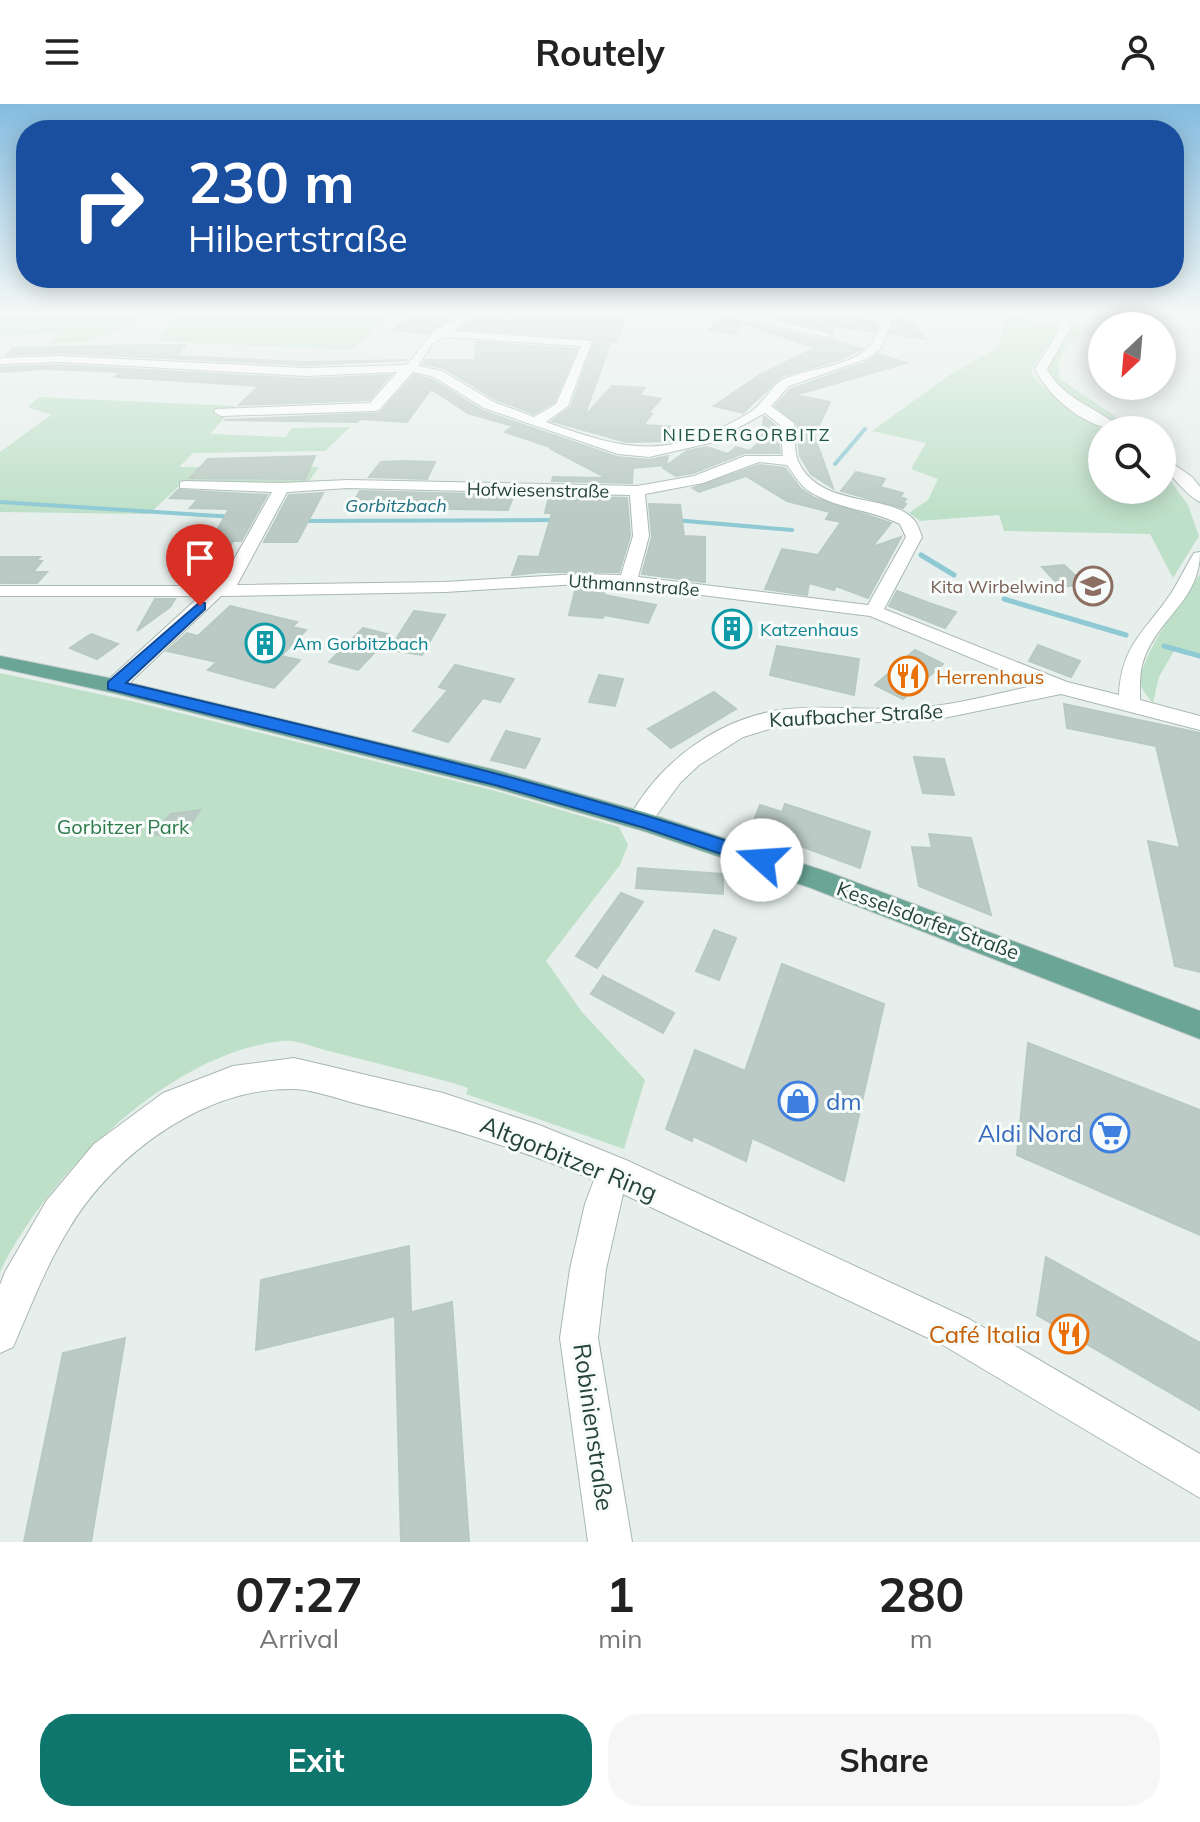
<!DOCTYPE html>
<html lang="en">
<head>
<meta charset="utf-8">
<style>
  body { margin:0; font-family:Mulish,sans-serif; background:#f6f6f6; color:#222; height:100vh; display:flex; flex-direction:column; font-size:30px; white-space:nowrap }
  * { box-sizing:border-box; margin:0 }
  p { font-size:26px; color:#767676 }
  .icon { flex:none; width:44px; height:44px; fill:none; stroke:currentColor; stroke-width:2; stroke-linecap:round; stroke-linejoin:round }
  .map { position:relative; height:1438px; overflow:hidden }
  .panel { display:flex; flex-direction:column; background:#fff; flex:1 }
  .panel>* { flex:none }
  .guide { position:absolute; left:16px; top:16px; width:1168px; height:168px; border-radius:32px; box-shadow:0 4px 20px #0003; background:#1a4fa0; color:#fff; overflow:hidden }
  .needle { width:52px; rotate:206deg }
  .fabs { position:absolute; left:1088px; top:208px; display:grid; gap:16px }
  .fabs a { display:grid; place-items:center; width:88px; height:88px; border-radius:50%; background:#fff; box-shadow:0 4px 20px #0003; font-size:40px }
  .pin { position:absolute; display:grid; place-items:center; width:68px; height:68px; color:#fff; margin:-82px -34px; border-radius:50% 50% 50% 0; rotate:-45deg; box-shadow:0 0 8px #0007 }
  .pin .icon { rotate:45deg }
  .me { position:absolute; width:88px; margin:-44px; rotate:289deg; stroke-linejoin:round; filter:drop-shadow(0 0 6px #0008) }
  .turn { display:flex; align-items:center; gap:28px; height:168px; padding:0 40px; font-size:36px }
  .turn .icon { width:104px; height:104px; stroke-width:2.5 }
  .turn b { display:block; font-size:56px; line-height:68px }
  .eta { display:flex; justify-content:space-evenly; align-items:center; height:136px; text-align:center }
  .eta b { font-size:48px; font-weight:700; line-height:56px }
  .cta { display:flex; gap:16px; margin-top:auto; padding:16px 40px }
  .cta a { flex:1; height:92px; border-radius:32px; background:#0f766e; color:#fff; font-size:32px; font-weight:700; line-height:92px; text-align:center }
  .cta a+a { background:#f6f6f6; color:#222 }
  header { display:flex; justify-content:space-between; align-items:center; height:104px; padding:0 40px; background:#fff; font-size:36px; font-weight:700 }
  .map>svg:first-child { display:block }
</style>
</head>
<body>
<header><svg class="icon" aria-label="menu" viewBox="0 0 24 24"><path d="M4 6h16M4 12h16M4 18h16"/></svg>Routely<svg class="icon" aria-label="person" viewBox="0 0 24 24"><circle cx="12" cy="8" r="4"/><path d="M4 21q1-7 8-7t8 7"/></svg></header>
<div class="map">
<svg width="1200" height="1438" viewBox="0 0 1200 1438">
  <rect width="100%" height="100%" fill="#e6efeb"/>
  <path fill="#bfe0c8" d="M0,207H406L374,225L351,246L159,237L171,210L153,211L88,238L49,239L64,229L0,231Z
    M1061,207H1067L1081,230C1065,245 1055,253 1060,275L1135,326C1112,326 1051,285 1048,262L1069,231L1071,222Z
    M1007,210L1060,224L1034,261L1031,270L1040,280L1102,326V386H1162V365L1188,401L1199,432L1173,474L1150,430L1004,427L999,411L920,417L909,409L928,396L938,375L911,365L926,339L872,327L948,272L998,243Z
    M39,293L235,302L210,330L285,333L292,324L350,323L325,347L193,349L179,363H319L307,380L178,383L149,410L0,408V348L51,311L28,303Z
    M1200,470V551L1174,547L1159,573L1153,599C1150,595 1144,589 1142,584C1132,561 1186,491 1200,470Z
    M0,569L127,596L496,687L619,723L628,741L620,761L546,857L582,908L645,976L624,1045L466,990L468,984L453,979C412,968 371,958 329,947C315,944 296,935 282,937C169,949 48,1070 0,1168Z"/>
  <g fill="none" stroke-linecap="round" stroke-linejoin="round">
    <path stroke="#8ec9d4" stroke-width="4" d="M835,360L865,325
      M0,398L234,413
      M674,416L792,426
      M298,417L558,416"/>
    <path stroke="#8ec9d4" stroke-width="5" d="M921,451L954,471
      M1004,495L1126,531
      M1164,542L1200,552"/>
  </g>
  <path fill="#bbcac4" stroke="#b8c9c2" stroke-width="2" d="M417,207H464L428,230L394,226Z
    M485,207H585L626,213L616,238L611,237L584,313L612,282L645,284L639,291L661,295L648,309L652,310L643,321L674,323L671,337L626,338L552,317L571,303L595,235L462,225Z
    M781,207H867L877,221L875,228L835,222L833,228L755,209L780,214Z
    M884,207H901L926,235L890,230L893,219Z
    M721,212L825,236L832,233L831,236L862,245L839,256L782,272L743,309L714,302L761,270L815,244L742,219L734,230L708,226Z
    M476,238L577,245L554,298L534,310L495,295L444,264L423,260L426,256H475Z
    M144,241H185L177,252L303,258L407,256L305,261L60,249L7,251L13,244Z
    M878,250L907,259L795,291L830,298L814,331L833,384L811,370L800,352L797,319L775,302L791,285L867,258Z
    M60,261L305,275L390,271L369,296L239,301L259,282L115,273L122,268L44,265L0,268V263Z
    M414,271L433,276L483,307L617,353L649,356L668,352L666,361L633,364L632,379L552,377L553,373L607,374L551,345L553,344L505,328L513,322L468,309L431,285L407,318L360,315L357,318L224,316L380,309Z
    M764,313H765L777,323L780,349H744L693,369L676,372L663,364L687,347L707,343L728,350L736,343L750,347L761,336Z
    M315,352L305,375L190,374L208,355Z
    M405,357L435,358L427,375L369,373L381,358Z
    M759,361L785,364L801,385L815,394L891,419L872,443L901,433L868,494L836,482L834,486L809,479L807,491L765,485L782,445L818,451L841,418L826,415L830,408L787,397L746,372L699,388L693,384Z
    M856,368L885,375L880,383L903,389L900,393L906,395L903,399L906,400L903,404L841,387Z
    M178,386L267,391L241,437H233L211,475L205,479H187L229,405L190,404L198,395L170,394Z
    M360,387L514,391L508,406L350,403Z
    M323,389L297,438H264L289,391Z
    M549,392L627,394L630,432L619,468H540L512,471L519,452L539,453L552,409H545Z
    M649,400L680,401L684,432L705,433V478L642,470L652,433Z
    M0,453H40L36,457H42L33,468H47L37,479H0Z
    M1064,461L1084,480L1061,483L1042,463Z
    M576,483L605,484L604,491L656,501L648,519L604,511L603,514L569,511Z
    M897,487L929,499L956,508L945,524L889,502Z
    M155,495H175L170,503L137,527Z
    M230,502L297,518L292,523L306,526L281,552L300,556L274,584L208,566L217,558L167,547L187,529L198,532Z
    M414,507L445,511L422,551L389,546Z
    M723,513L748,518L742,537L717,532Z
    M363,524L391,531L358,566L329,558Z
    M91,530L118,540L97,555L70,544Z
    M1038,541L1080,557L1071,573L1029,557Z
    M777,542L859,555L854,591L770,571Z
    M915,546L943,560L903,595L875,581Z
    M455,561L514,575L500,598L483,594L448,638L413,627L448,586L439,583Z
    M599,571L623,575L615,602L589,598Z
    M714,588L736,605L671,644L648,625Z
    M1064,600L1200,629V868L1175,862L1148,737L1180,744L1156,642L1067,624Z
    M506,627L540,635L525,664L491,656Z
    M914,653L944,655L954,691L923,689Z
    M785,700L870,728L860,764L751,724L760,701L782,708Z
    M200,706L186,728L172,733L152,730L171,710Z
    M929,730L971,734L991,811L919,782L912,743L932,744Z
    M638,764L723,770V790L636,784Z
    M621,789L643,798L597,864L576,852Z
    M714,826L736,834L719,876L696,867Z
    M782,860L884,900L844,1077L752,1034L746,1057L693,1032L692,1037L666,1025L695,946L745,967Z
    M603,872L674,909L663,929L591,890Z
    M1028,939L1200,1006V1131L1017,1051Z
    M409,1142L411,1208L401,1211L452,1198L469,1438H401L395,1212L256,1246L261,1176Z
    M1046,1153L1200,1239V1306L1037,1211Z
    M125,1234L91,1438H24L63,1249Z"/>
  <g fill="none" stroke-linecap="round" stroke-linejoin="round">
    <g stroke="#a8b8b2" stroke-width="2">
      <path id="minor" d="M470,207H482L453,227L592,237L568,302L546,318C629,348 669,356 749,309C763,301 770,282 784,275C810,264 849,263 869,243C875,237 877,228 881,221L870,207H880L891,221L880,245L866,255L789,282L771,302L794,319C795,330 794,347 798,357C820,406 891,388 914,416C918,420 920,428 922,433L884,505L1067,578L1119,591C1121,540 1147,526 1172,488C1180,475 1186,462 1194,449L1200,448C1200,495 1161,512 1145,552C1139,566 1140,581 1140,596L1200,612V626L1061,590L929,617L786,620L743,633L699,661L680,679L648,723L640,725L632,723L628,716C659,657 721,612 788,605C829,601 870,607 911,604C953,602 996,590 1037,581L870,512L628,482L579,480L445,488L221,492L121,587H107L104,582L107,577L200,492H0V482H219L272,388L180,384V378L185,377L282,379L348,376L637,382L694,372L745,352H783L780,321L765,309L710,339L649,353L618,350L484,304L434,273L413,268L379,306L374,307L221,312L214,308L216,305L370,299L397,268L305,272L60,258L0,260V254L60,252L305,264L407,261L434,227ZM444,233L581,242L556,300L534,313L494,298L442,267L418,262L432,240ZM759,358L787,361C793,369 799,379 806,385C834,405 870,405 900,420L906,433L868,501L638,473L649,432L645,390L703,379ZM348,384L630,391L633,432L621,471L579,470L445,478L237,481L287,388Z
        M713,207H733L831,230L826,233Z
        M1052,207H1062L1071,223L1047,265C1064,297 1098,303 1123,326C1088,326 1050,295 1035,265L1061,223Z
        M1162,352L1192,373L1200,383V398C1187,392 1174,373 1162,363Z
        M294,954L443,989L539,1021L626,1056L969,1215L1200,1350V1394L943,1241L623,1090L606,1165L598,1234L632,1438H588L560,1234L570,1165L585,1100L594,1076C517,1044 439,1020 358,1000C338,995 313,985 293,985C205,983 114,1050 70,1123C46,1161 31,1202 13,1243L0,1249V1181L5,1168L47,1096L94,1040L163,989L233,962Z"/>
    </g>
    <g stroke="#c2cac8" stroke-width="2">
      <path id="major" d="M0,552L114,575L495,666L647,709L828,768L1200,907V935L811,784L644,727L495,684L114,589L0,564Z"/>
    </g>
    <use href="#minor" fill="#fff" fill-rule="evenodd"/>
    <use href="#major" fill="#6aa596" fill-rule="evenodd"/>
  </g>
  <linearGradient id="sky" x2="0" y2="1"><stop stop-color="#84bce0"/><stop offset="0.51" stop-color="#f4f8f6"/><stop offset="1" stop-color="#f4f8f6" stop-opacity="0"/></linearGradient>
  <rect width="1200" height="408" fill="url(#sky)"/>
  <path fill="#1a73e8" stroke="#114b97" stroke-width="2" d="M200,498L205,499V505L126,579C342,631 558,679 769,751L771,756L769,762L762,764L645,724L495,681L108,585V578Z"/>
  <defs>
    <g id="school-ring" transform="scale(2)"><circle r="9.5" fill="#f7fbf9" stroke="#8d6e63" stroke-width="1.5"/><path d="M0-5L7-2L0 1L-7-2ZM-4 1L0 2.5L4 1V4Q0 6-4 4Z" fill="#8d6e63"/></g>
    <g id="building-ring" transform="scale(2)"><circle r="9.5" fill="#f7fbf9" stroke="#0f9aa8" stroke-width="1.5"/><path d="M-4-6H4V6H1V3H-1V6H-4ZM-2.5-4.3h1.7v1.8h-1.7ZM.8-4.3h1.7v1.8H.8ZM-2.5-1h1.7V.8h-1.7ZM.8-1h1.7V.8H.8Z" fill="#0f9aa8"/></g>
    <g id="restaurant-ring" transform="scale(2)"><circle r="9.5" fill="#f7fbf9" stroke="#e8710a" stroke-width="1.5"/><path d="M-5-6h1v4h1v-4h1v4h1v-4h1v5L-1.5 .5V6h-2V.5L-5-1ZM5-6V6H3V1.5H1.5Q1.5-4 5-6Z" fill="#e8710a"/></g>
    <g id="shop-ring" transform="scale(2)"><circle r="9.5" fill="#f7fbf9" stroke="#3f7fe0" stroke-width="1.5"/><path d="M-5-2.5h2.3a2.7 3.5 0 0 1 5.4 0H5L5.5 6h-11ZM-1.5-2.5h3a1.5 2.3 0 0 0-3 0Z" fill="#3f7fe0"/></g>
    <g id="supermarket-ring" transform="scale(2)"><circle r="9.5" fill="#f7fbf9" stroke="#3f7fe0" stroke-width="1.5"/><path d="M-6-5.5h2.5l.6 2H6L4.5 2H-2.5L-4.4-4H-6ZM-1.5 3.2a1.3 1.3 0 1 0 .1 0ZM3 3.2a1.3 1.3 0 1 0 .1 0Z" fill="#3f7fe0"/></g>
  </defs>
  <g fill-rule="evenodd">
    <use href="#school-ring" x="1093" y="482"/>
    <use href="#building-ring" x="732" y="525"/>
    <use href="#building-ring" x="265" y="539"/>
    <use href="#restaurant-ring" x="908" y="572"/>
    <use href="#shop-ring" x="798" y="997"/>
    <use href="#supermarket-ring" x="1110" y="1029"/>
    <use href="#restaurant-ring" x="1069" y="1230"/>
  </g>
  <g text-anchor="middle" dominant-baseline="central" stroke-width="6" stroke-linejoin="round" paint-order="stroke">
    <g font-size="18" letter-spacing="2" fill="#1f5548" stroke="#f7fbf9">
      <text x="747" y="330">NIEDERGORBITZ</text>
    </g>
    <g font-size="18" fill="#24423a" stroke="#f7fbf9">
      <text transform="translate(538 386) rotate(1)">Hofwiesenstraße</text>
      <text transform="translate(634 481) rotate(4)">Uthmannstraße</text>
    </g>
    <g font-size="18" font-style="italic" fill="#1c6f80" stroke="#f7fbf9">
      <text x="396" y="401">Gorbitzbach</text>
    </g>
    <g font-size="18" fill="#785e54" stroke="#f7fbf9" text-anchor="end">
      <text x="1065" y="482">Kita Wirbelwind</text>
    </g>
    <g font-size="18" fill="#0d838f" stroke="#f7fbf9" text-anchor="start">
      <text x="760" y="525">Katzenhaus</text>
      <text x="293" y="539">Am Gorbitzbach</text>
    </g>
    <g font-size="20" fill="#c56008" stroke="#f7fbf9" text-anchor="start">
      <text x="936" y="572">Herrenhaus</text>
    </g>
    <g font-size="20" fill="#24423a" stroke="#f7fbf9">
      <text transform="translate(856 611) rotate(-3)">Kaufbacher Straße</text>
      <text transform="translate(928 816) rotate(20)">Kesselsdorfer Straße</text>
    </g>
    <g font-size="20" fill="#2d7a4b" stroke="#f7fbf9">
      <text x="123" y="722">Gorbitzer Park</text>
    </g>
    <g font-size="24" fill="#366cbe" stroke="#f7fbf9" text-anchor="start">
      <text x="826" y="997">dm</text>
      <text x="1082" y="1029" text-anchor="end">Aldi Nord</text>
    </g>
    <g font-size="24" fill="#24423a" stroke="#f7fbf9">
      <text transform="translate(569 1054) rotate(22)">Altgorbitzer Ring</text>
      <text transform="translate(594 1323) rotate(82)">Robinienstraße</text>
    </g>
    <g font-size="24" fill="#c56008" stroke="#f7fbf9" text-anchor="end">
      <text x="1041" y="1230">Café Italia</text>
    </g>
  </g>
</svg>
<div class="fabs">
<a><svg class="needle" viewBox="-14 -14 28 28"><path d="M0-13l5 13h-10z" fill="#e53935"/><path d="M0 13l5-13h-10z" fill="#767676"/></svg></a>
<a><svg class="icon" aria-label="search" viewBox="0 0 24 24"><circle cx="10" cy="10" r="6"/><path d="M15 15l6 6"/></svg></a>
</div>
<div class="pin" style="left:200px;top:502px;background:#d93025"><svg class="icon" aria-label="arrive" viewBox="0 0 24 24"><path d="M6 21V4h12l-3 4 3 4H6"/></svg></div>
<svg class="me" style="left:762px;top:756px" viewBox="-20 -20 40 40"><circle r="19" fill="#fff"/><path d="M0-13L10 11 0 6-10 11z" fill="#1a73e8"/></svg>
<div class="guide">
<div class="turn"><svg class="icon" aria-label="right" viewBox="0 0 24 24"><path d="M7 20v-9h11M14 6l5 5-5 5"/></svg><div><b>230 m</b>Hilbertstraße</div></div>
</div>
</div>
<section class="panel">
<div class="eta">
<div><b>07:27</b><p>Arrival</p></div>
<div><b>1</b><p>min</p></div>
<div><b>280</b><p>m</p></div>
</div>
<div class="cta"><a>Exit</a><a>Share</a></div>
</section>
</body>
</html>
